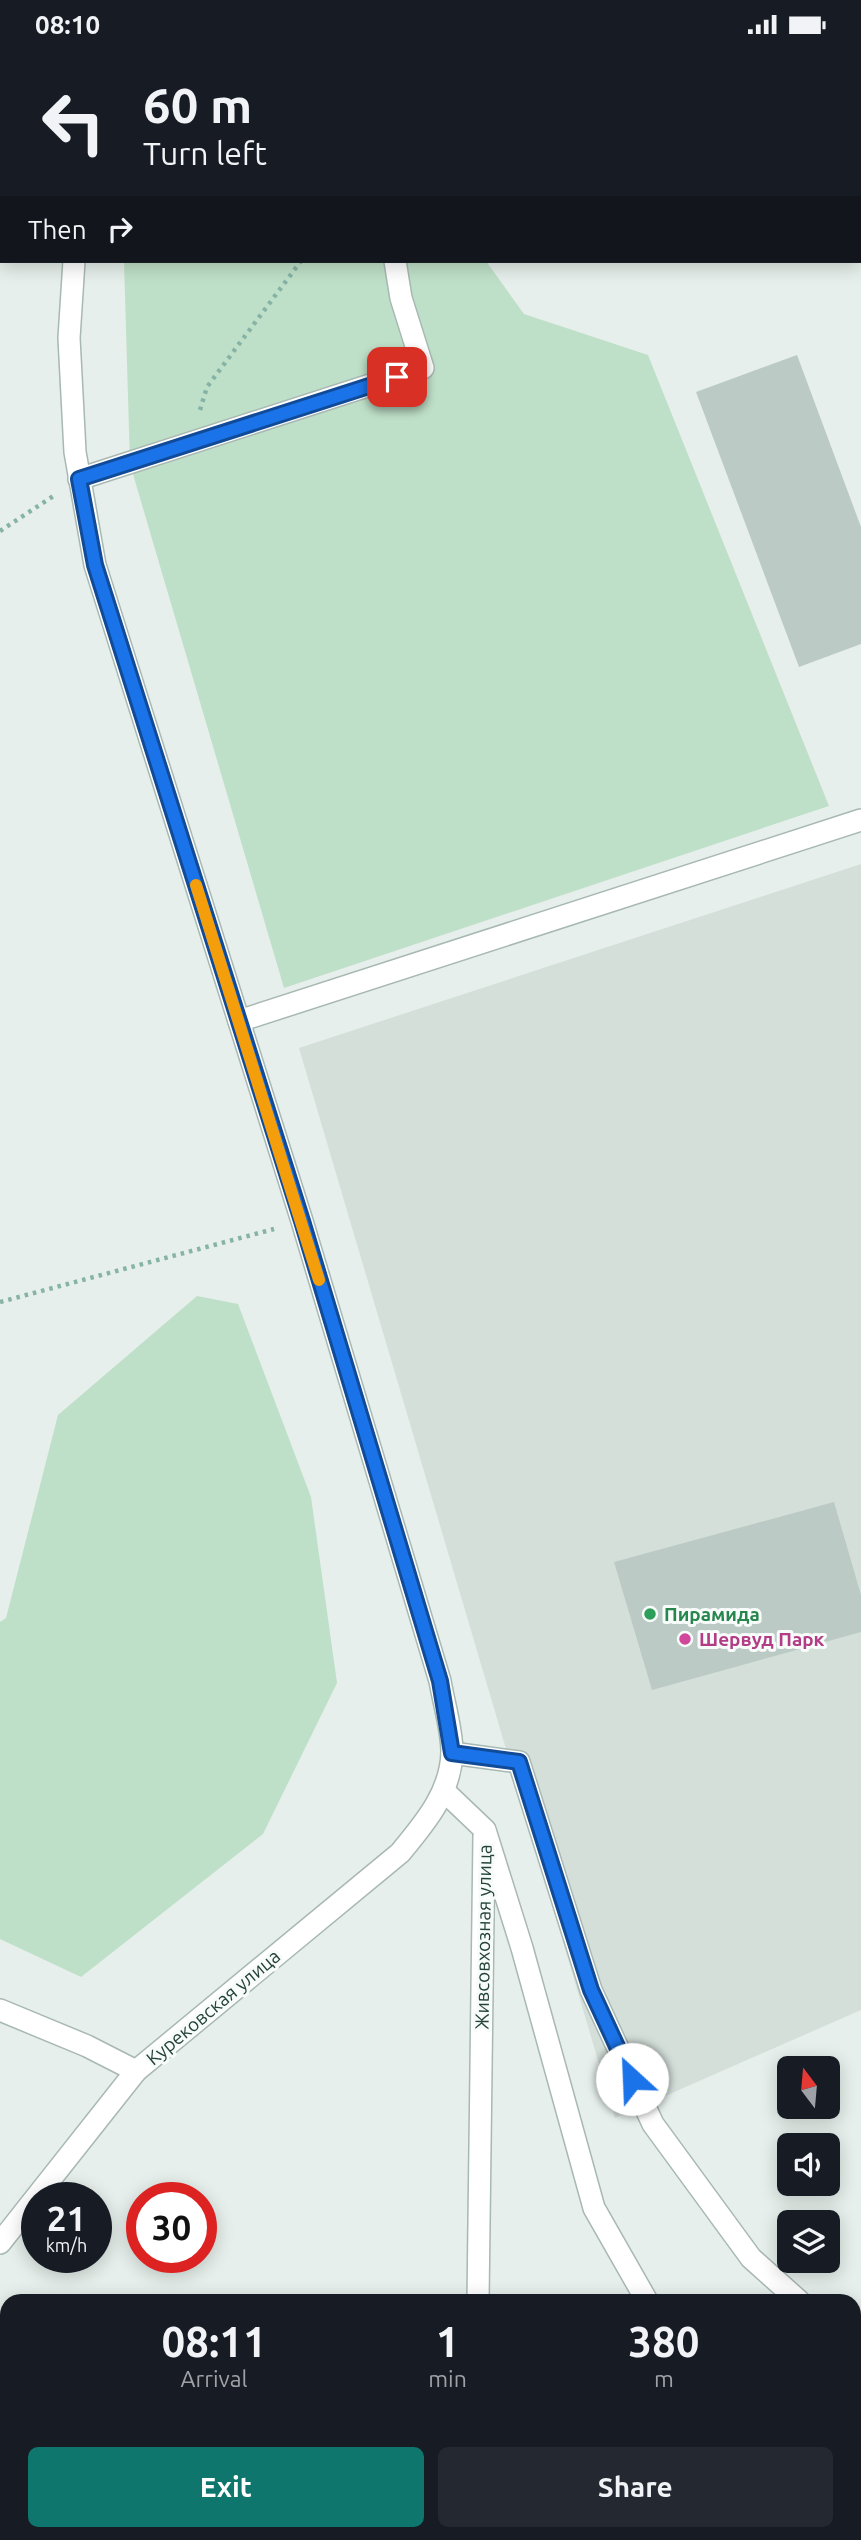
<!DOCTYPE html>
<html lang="en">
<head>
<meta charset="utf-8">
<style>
  body { margin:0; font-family:Ubuntu,sans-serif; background:#242831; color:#f1f3f6; height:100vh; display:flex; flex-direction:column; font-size:26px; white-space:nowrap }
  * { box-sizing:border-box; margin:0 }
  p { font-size:23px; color:#9ea1a6 }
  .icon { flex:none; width:38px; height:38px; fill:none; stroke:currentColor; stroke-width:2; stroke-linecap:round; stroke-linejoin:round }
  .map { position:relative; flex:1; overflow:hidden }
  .side { position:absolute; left:0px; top:2245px; width:861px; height:247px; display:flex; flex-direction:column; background:#171b24; border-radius:21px 21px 0 0; box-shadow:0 4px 18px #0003 }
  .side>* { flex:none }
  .hud { position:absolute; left:0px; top:0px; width:861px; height:214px; box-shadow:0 4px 18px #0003; background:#171b24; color:#f1f3f6; overflow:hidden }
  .needle { width:46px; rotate:344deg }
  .buttons { position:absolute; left:777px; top:2007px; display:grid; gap:14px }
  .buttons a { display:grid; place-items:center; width:63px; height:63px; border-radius:10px; background:#171b24; box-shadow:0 4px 18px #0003; font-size:35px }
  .speed { position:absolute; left:21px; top:2133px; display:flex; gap:14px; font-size:35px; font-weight:700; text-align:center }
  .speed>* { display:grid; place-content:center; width:91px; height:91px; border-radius:50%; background:#171b24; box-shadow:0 4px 18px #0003; line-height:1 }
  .speed small { font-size:18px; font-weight:400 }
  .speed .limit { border:10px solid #d22; background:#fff; color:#111 }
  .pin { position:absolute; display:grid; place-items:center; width:60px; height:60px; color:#fff; margin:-30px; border-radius:14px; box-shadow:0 4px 10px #0006 }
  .me { position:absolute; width:77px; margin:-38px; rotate:335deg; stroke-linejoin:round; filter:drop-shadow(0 0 5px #0008) }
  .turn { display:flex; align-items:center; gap:24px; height:147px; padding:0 28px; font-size:32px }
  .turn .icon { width:91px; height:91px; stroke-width:2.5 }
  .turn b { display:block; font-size:49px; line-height:60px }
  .then { display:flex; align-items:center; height:66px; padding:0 28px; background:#0003; gap:14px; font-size:26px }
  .eta { display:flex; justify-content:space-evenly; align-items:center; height:119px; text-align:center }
  .eta b { font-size:42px; font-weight:600; line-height:49px }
  .primary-button { display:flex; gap:14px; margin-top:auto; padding:14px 28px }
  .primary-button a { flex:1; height:80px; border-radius:10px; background:#0f766e; color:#fff; font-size:28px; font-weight:600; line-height:80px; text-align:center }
  .primary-button a+a { background:#242831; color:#f1f3f6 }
  .status { display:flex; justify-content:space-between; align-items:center; height:49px; padding:0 35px; background:#171b24; direction:ltr }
  .status svg { height:19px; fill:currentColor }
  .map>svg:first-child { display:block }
</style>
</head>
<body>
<div class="status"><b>08:10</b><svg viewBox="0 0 49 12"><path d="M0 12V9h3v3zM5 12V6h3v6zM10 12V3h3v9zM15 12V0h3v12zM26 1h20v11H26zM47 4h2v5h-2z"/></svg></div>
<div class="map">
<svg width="861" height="2491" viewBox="0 0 861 2491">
  <rect width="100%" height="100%" fill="#e6efeb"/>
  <path fill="#d4dfda" d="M861,815V1961L615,2069L299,999Z"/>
  <path fill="#bfe0c8" d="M161,0H464L161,2Z
    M124,212H486L524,265L648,306L829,757L284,939L130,415Z
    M197,1247L238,1255L311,1448L337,1634L263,1785L81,1928L0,1890V1573L6,1569L58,1366Z"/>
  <path fill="#bbcac4" d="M797,306L861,478V595L799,618L696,343Z
    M834,1453L861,1546V1583L652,1641L614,1513Z"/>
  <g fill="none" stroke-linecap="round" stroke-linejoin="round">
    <g stroke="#a8b8b2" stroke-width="24">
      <path id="service" d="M445,2V0
        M859,80H861
        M79,430L423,319L401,249L395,212
        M478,2252L484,1787
        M474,2491V2485"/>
    </g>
    <g stroke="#a8b8b2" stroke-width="24">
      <path id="minor" d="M493,2L494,0
        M239,972L861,771
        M452,1704L519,1713L591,1941L653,2075L751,2209L799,2252
        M444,1742L485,1781L522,1899L594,2159L647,2252
        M0,1961L87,1997L136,2022
        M854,2288L861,2292
        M780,2485L783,2491"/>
    </g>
    <g stroke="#a8b8b2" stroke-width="24">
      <path id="tertiary" d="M110,2V0
        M0,2194L136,2022L400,1804C424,1775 451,1744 452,1703C452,1681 444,1655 440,1632L302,1172L95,516L75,403L69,289L74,212"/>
    </g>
    <path stroke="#86b3a5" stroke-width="4.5" stroke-dasharray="3.5 5" stroke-linecap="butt" d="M200,361L207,338L301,212
      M0,482L55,446
      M0,1253L274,1180
      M698,2485L705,2491
      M629,2491L635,2485"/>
    <use href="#service" stroke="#fff" stroke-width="21"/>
    <use href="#minor" stroke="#fff" stroke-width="21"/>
    <use href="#tertiary" stroke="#fff" stroke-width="21"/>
  </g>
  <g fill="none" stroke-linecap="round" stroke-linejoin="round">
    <g stroke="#114b97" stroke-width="18">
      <path id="route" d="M397,328L79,430L95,516L302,1172L440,1632L452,1704L519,1713L591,1941L632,2030"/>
    </g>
    <use href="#route" stroke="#1a73e8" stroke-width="12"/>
    <path stroke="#f59e0b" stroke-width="12" d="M196,836L319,1231"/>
  </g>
  <circle fill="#2e9e5b" stroke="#f7fbf9" stroke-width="2.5" cx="650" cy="1565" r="7"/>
  <circle fill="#d1479c" stroke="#f7fbf9" stroke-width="2.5" cx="685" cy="1590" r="7"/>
  <g text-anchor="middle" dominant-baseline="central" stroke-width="6" stroke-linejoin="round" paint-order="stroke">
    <g font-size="19" font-weight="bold" fill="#27864d" stroke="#f7fbf9" text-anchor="start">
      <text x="664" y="1565">Пирамида</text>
    </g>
    <g font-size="19" font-weight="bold" fill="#b23c85" stroke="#f7fbf9" text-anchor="start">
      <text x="699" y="1590">Шервуд Парк</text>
    </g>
    <g font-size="19" fill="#24423a" stroke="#f7fbf9">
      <text transform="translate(483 1888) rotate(-89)">Живсовхозная улица</text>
      <text transform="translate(213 1958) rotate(-40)">Курековская улица</text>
    </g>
  </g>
</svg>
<div class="buttons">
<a><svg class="needle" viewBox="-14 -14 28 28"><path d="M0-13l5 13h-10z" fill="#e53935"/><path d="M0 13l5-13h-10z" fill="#9ea1a6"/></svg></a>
<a><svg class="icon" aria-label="sound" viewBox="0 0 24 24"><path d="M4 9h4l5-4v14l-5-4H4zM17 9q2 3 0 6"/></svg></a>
<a><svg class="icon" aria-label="layers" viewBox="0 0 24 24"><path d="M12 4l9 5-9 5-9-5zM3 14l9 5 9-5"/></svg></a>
</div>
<div class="speed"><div>21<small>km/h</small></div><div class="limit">30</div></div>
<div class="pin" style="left:397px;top:328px;background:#d93025"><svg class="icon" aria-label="arrive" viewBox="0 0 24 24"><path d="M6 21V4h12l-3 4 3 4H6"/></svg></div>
<svg class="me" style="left:632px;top:2030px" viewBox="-20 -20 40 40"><circle r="19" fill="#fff"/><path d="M0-13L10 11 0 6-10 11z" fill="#1a73e8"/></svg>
<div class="hud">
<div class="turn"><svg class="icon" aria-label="left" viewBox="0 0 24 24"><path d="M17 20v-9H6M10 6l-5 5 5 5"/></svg><div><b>60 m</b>Turn left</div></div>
<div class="then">Then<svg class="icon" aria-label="right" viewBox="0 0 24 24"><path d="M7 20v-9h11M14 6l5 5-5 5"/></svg></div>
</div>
<section class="side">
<div class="eta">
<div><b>08:11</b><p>Arrival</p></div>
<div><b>1</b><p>min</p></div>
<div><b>380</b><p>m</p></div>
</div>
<div class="primary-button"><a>Exit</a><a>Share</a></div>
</section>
</div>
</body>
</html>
